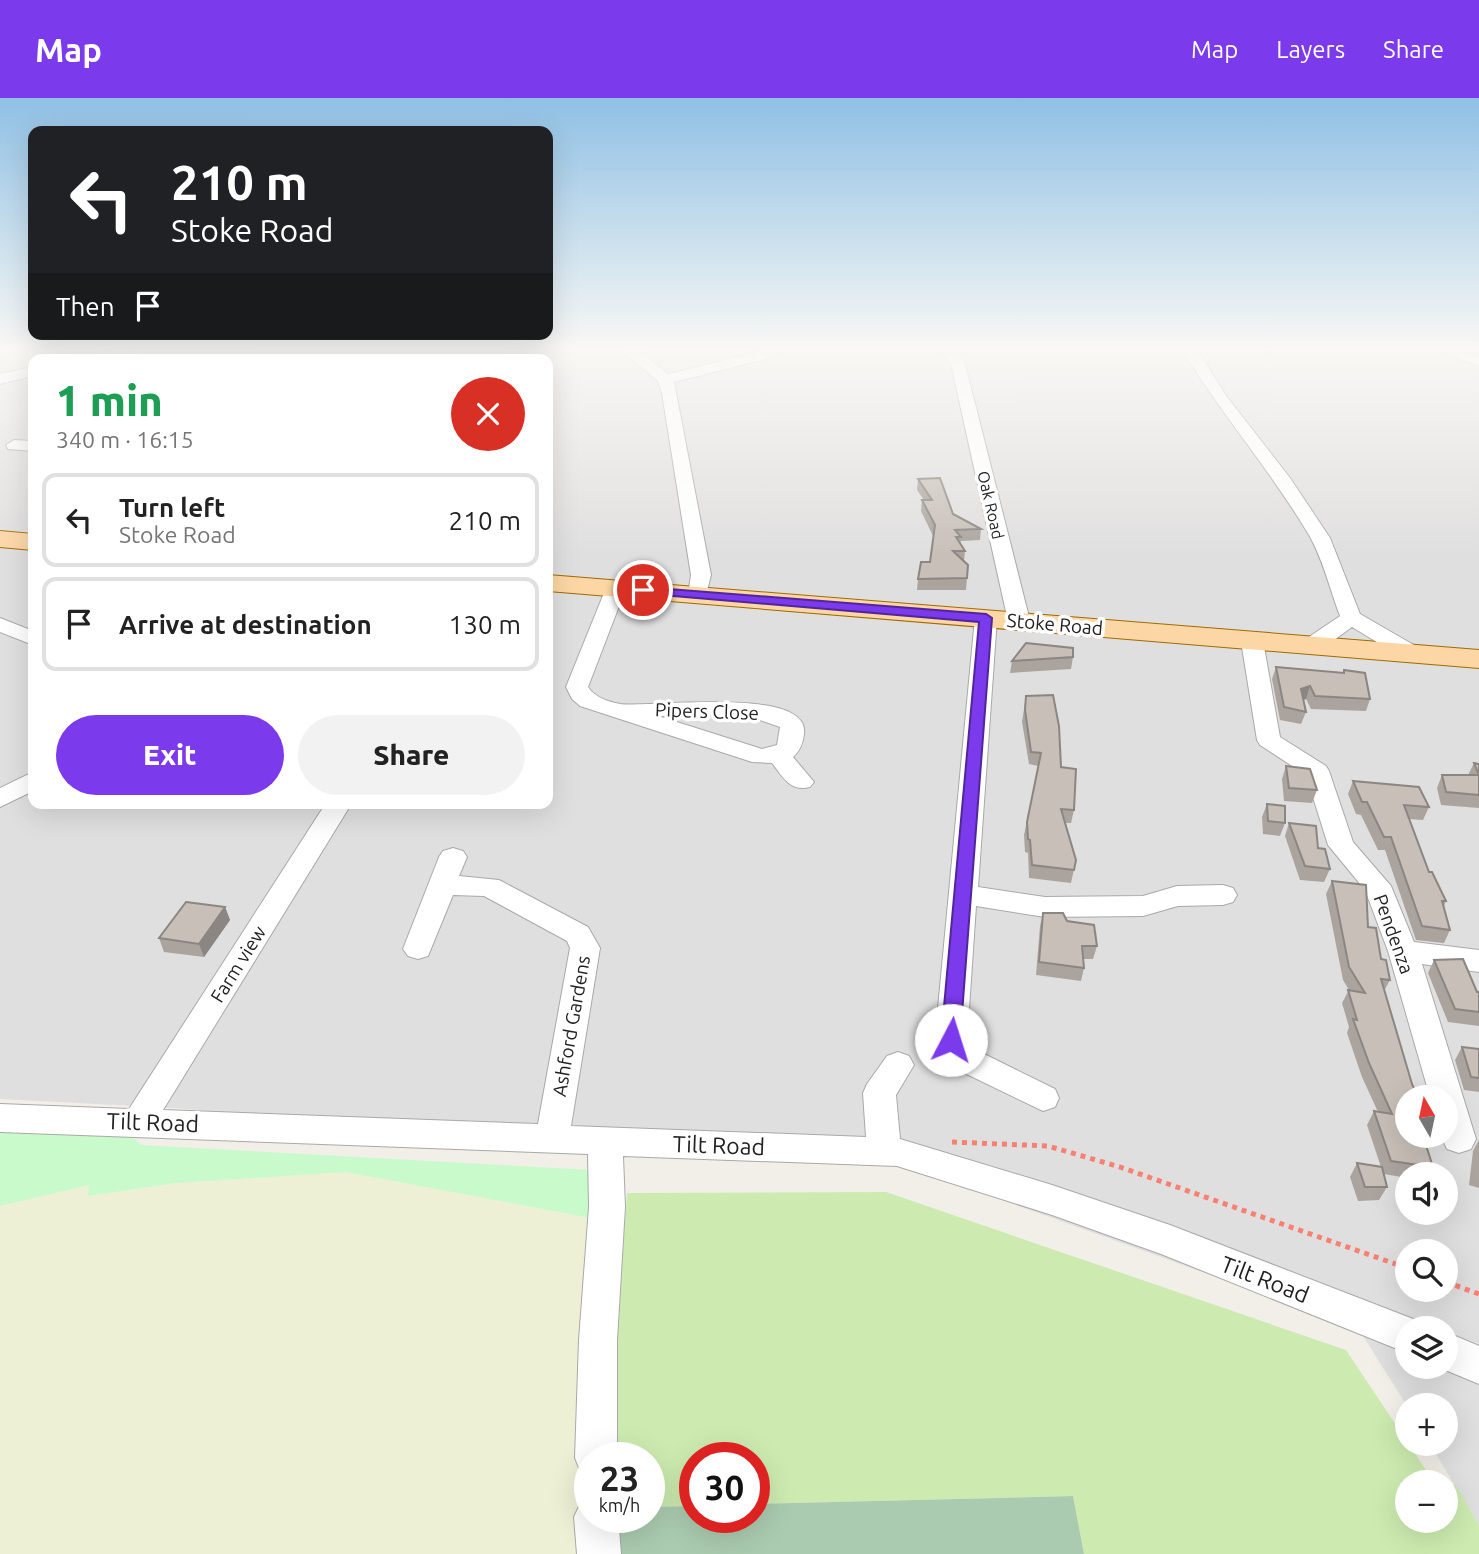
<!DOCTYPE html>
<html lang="en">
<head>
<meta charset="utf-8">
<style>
  body { margin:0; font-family:Ubuntu,sans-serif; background:#f2f2f2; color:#222; height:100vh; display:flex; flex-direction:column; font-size:26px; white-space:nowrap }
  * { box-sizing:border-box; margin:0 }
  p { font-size:23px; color:#767676 }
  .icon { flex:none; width:38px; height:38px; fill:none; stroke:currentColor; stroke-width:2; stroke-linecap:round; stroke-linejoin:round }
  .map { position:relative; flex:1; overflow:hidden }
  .sheet { position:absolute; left:28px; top:256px; width:525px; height:455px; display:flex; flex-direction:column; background:#fff; border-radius:14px; box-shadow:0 7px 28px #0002 }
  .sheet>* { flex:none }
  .banner { position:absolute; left:28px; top:28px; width:525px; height:214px; border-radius:14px; box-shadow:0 7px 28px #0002; background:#202124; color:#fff; overflow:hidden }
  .needle { width:46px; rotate:351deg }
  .tools { position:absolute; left:1395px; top:987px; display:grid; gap:14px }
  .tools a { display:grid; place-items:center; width:63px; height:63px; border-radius:50%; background:#fff; box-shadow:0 7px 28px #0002; font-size:35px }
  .speed { position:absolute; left:574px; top:1344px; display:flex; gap:14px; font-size:35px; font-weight:700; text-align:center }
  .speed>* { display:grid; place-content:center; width:91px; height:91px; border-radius:50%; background:#fff; box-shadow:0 7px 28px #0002; line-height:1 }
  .speed small { font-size:18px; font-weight:400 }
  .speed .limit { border:10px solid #d22; background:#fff; color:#111 }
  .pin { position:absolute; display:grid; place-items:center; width:60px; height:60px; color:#fff; margin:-30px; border:4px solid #fff; border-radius:50%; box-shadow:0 2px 7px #0007 }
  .me { position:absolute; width:77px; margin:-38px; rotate:5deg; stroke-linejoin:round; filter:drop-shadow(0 0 5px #0008) }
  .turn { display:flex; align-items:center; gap:24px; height:147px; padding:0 28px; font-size:32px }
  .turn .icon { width:91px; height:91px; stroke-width:2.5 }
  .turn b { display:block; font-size:49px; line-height:60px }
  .then { display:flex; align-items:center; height:66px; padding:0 28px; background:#0003; gap:14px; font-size:26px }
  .round { display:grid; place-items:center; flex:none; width:74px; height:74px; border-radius:37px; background:#f2f2f2 }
  .overview { display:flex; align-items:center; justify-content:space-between; height:119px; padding:0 28px }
  h1 { font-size:42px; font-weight:800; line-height:52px; color:#1e9e55 }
  .action { display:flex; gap:14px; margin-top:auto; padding:14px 28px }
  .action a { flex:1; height:80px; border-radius:42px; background:#7c3aed; color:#fff; font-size:28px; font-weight:800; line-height:80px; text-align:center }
  .action a+a { background:#f2f2f2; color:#222 }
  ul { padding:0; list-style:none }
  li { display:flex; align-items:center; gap:21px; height:94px; margin:0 14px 10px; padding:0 14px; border:4px solid #e0e0e0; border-radius:14px }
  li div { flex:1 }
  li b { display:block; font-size:26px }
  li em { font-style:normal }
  header { display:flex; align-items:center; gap:42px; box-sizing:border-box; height:98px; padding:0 35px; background:#7c3aed; color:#fff }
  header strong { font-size:33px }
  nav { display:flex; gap:38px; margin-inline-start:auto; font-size:24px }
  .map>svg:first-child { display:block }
</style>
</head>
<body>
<header>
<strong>Map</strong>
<nav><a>Map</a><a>Layers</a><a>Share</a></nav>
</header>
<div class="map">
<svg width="1479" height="1456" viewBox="0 0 1479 1456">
  <rect width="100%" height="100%" fill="#f2efe9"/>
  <path fill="#e0dfdf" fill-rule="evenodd" d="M0,253H111L78,261H33V271L0,279Z
    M150,253H1479V1428L1430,1346H1446V1307L1407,1308L1358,1230L908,1068L173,1010L0,1001V284L33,277V705H548V261H114ZM1407,999H1446V1038H1407ZM1407,1076H1446V1115H1407ZM1407,1153H1446V1192H1407ZM1407,1230H1446V1269H1407Z"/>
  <path fill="#eef0d5" d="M345,1074L591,1120L584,1412L587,1456H0V1108L89,1087V1098L176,1085Z"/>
  <path fill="#cdebb0" d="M886,1094L1346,1252L1434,1384H1407V1423H1446V1388L1456,1387L1479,1428V1456H1084L1073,1398L754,1406V1360H695V1408L649,1409V1360H609L627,1095Z"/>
  <path fill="#aacbaf" d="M1073,1398L1084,1456H587L590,1419H649V1409L695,1408V1419H754V1406Z"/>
  <path fill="#c8facc" d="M0,1033H127L141,1047L592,1072L591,1120L345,1074L176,1085L88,1098L89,1087L0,1108Z"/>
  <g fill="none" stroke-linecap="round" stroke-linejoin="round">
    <g stroke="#a9a9a9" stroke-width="2">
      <path id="minor" d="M108,253H135L114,261H87Z
        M622,253H639L668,276L762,253H775L776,256L774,259L674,284L711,477L705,501H691L688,497L691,477L662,295L658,283Z
        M941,253H956L965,266L1030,523L1027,528H1011L1008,523L951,266Z
        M1183,253H1198L1227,299L1290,380L1330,440L1360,516L1419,550L1422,555L1419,560H1403L1352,529L1319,553H1303L1300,548L1303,543L1340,518C1330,492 1323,461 1309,437C1271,373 1222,317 1183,253Z
        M1438,253H1461L1479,259V268Z
        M33,269V278L0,286V276Z
        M14,342L33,343V353L8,351L6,347Z
        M616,484L623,486L626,490L588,589C594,599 609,604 620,606C646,610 811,587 804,636C803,645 800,653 793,659L814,684L810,689C790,694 783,679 772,665L752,664L580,608L572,601L566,589L606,490L609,486ZM711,617L757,621L780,629L777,647L762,651L658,618Z
        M986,514L993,516L997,520L978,789L1045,799L1143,798L1177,788L1223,787L1233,790L1237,797L1233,804L1223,807L1178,808L1143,818L1045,819L976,808L967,940L976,952L1055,991L1059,1000L1055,1009L1043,1013L954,970L935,942L975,520L979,516Z
        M0,520L33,533V547L0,534Z
        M1252,536L1260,538L1263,543L1280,639L1326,668L1329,673L1353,744L1391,788L1414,844L1479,852V874L1422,866L1476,1041L1471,1051L1459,1055L1447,1051L1441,1038H1446V999H1430L1388,853L1365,792L1328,747L1306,677L1260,647L1257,642L1241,543L1244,538Z
        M33,674V693L0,709V690Z
        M326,705H348L350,708L163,1012L538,1026L570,850L567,843L484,798L453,797L428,858L418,861L408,858L403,851L439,759L443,753L453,750L463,753L467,759L459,778L499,782L588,829L600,850L571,1028L866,1039L863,995L867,986L887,958L898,954L909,958L914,967L896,997L900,1041L1052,1087L1170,1127L1421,1224L1423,1230H1407V1255L1161,1156L1052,1117L897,1068L623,1058L625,1109L617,1242V1360H590V1378L581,1375L575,1360L579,1242L589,1109L588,1056L0,1034V1006L129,1011Z
        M1446,1234L1479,1248V1286L1438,1269H1446Z
        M590,1400V1419H618L621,1456H577L574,1419L581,1404Z"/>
    </g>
    <g stroke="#a06b00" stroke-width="2">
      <path id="major" d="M0,433L33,436V452L0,449Z
        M548,477L1479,552V570L548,493Z"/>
    </g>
    <path stroke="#fa8072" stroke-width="5" stroke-dasharray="5 5" stroke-linecap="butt" d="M952,1044L1048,1048L1120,1069L1407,1170
      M1446,1184L1479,1196"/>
    <use href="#minor" fill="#fff" fill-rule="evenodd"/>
    <use href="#major" fill="#fcd6a4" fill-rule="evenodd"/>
  </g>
  <path fill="#aba49e" d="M918,381L953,416L981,431L980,442L961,443L960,445L965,453L964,463L967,480L966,492H917L918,481L930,464L933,438L921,413L922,402H924L917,392Z
    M1073,559L1071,571L1010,575L1012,563Z
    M1276,569L1343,575L1344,572L1370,601L1366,613L1311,611L1306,601L1303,602L1306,614L1301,626L1280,622L1272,581Z
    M1026,598L1061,669L1074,712L1071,725H1065L1076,762L1071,785L1029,780L1028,755L1025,754L1024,737L1038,668L1029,666L1022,624Z
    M1474,665L1479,666V710L1441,707L1437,690L1442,677H1468Z
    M1286,668L1317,692L1312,705L1284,703L1282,681Z
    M1353,683L1429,709L1423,722L1409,721L1429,774L1446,803L1444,808L1450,832L1444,845L1416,842L1385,752H1378L1361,717L1356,716L1348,696Z
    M1267,706L1285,725L1280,738L1263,736L1262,719Z
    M1289,725L1318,750L1330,771L1324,784L1300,782L1285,738Z
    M1332,783L1368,829L1390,882L1384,893L1407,999L1433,1069L1429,1076H1407V1080L1384,1076L1387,1089L1379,1102L1358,1103L1350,1079L1357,1065L1381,1069L1367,1027L1374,1013L1378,1014L1362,979L1347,935L1349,929L1342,905L1349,892L1343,882L1326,796Z
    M225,809L230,822L204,859L164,854L159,840Z
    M1043,815L1067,823L1097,848L1093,861H1083L1084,870L1081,883L1036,877L1040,828Z
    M1434,862L1479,894V928L1448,924L1428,875Z
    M1462,949L1479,951V994L1464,992L1455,962Z
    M1479,1042V1090L1469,1087L1473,1053Z"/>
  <path fill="#8b8681" d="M1310,588L1306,601L1297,604L1301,591Z
    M225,809L230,822L204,859L199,846Z"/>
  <path fill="#c7bfb8" stroke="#8b8681" stroke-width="2" d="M940,380L953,416L981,431L955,432L961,439H956L965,453H953L968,467L967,480L918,481L921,464H930L935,427L922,402H932L918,381Z
    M1026,545L1073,550V559L1012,563Z
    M1276,569L1344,575V572L1365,575L1370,601L1315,598L1310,588L1301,591L1306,614L1284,609Z
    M1053,597L1059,628L1061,669L1076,671L1074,712L1061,711L1076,762L1074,772L1032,767L1030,742L1028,741L1027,724L1041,655L1031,654L1025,612L1026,598Z
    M1474,665L1479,666V677Z
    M1286,668L1310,671L1317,692L1289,690Z
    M1442,677H1479V697L1446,694Z
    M1353,683L1419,689L1429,709L1404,707L1429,774H1432L1446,803H1442L1450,832L1422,828L1391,739H1384L1367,704H1362Z
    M1267,706L1285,708V725L1268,723Z
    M1289,725L1316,728L1318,750L1325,751L1330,771L1305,768Z
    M1332,783L1366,787L1368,829L1376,830L1381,861L1386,862L1390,882L1381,881L1412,986L1418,999H1407V1038H1423L1433,1069L1391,1063L1374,1013L1392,1016L1369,965L1353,921L1357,922L1348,892L1365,895L1349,869Z
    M186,804L225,809L199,846L159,840Z
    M1043,815H1063L1067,823L1094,827L1097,848H1082L1084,870L1039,864Z
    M1463,861L1477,894H1479V914L1455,911L1434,862Z
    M1462,949L1479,951V980L1471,979Z
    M1357,1065L1382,1069L1387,1089H1365Z"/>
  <linearGradient id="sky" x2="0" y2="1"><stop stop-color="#8fc0e4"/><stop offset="0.55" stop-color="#f9f8f5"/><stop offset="1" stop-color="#f9f8f5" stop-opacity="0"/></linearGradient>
  <rect width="1479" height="457" fill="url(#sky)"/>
  <path fill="#7c3aed" stroke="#51269a" stroke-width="2" d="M643,489L986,516L992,520L960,942L957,947L951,950L944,947L941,942L979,524L639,495V490Z"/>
  <g text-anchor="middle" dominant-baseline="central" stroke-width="7" stroke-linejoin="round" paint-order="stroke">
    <g font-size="16" fill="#222" stroke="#fff">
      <text transform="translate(991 407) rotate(77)">Oak Road</text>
    </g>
    <g font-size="19" fill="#222" stroke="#fff">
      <text transform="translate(1055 526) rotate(5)">Stoke Road</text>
      <text transform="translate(707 613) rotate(2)">Pipers Close</text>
      <text transform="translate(1394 836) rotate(70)">Pendenza</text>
      <text transform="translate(238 866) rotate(-58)">Farm view</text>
      <text transform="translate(571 928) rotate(-80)">Ashford Gardens</text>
    </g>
    <g font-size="23" fill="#222" stroke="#fff">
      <text transform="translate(153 1024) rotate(2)">Tilt Road</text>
      <text transform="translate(719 1047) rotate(2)">Tilt Road</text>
      <text transform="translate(1265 1181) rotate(21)">Tilt Road</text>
    </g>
  </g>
</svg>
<div class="tools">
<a><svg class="needle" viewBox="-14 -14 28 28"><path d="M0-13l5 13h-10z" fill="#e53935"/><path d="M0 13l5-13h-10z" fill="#767676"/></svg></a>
<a><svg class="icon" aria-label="sound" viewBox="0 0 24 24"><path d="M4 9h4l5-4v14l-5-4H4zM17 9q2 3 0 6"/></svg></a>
<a><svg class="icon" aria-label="search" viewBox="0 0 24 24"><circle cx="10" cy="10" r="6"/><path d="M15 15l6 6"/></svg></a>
<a><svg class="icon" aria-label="layers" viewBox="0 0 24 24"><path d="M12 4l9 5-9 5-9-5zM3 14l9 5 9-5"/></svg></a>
<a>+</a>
<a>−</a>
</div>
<div class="speed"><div>23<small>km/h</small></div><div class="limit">30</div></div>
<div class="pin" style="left:643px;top:492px;background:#d93025"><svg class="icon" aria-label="arrive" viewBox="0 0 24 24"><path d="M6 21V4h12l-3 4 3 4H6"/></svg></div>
<svg class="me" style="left:951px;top:942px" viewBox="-20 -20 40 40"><circle r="19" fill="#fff"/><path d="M0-13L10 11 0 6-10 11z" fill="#7c3aed"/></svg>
<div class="banner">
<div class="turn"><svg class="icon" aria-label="left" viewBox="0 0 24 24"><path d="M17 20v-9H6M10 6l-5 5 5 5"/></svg><div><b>210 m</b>Stoke Road</div></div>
<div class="then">Then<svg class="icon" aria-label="arrive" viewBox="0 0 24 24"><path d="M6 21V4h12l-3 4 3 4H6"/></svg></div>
</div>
<section class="sheet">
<div class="overview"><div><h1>1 min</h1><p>340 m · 16:15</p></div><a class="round" style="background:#d93025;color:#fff"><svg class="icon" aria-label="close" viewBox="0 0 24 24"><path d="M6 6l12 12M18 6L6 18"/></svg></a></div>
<ul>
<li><svg class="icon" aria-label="left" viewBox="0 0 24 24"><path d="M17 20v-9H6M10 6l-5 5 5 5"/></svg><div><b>Turn left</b><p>Stoke Road</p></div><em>210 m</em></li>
<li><svg class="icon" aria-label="arrive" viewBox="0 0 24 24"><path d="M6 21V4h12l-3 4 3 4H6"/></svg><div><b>Arrive at destination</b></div><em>130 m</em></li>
</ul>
<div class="action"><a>Exit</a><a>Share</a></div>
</section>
</div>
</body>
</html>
